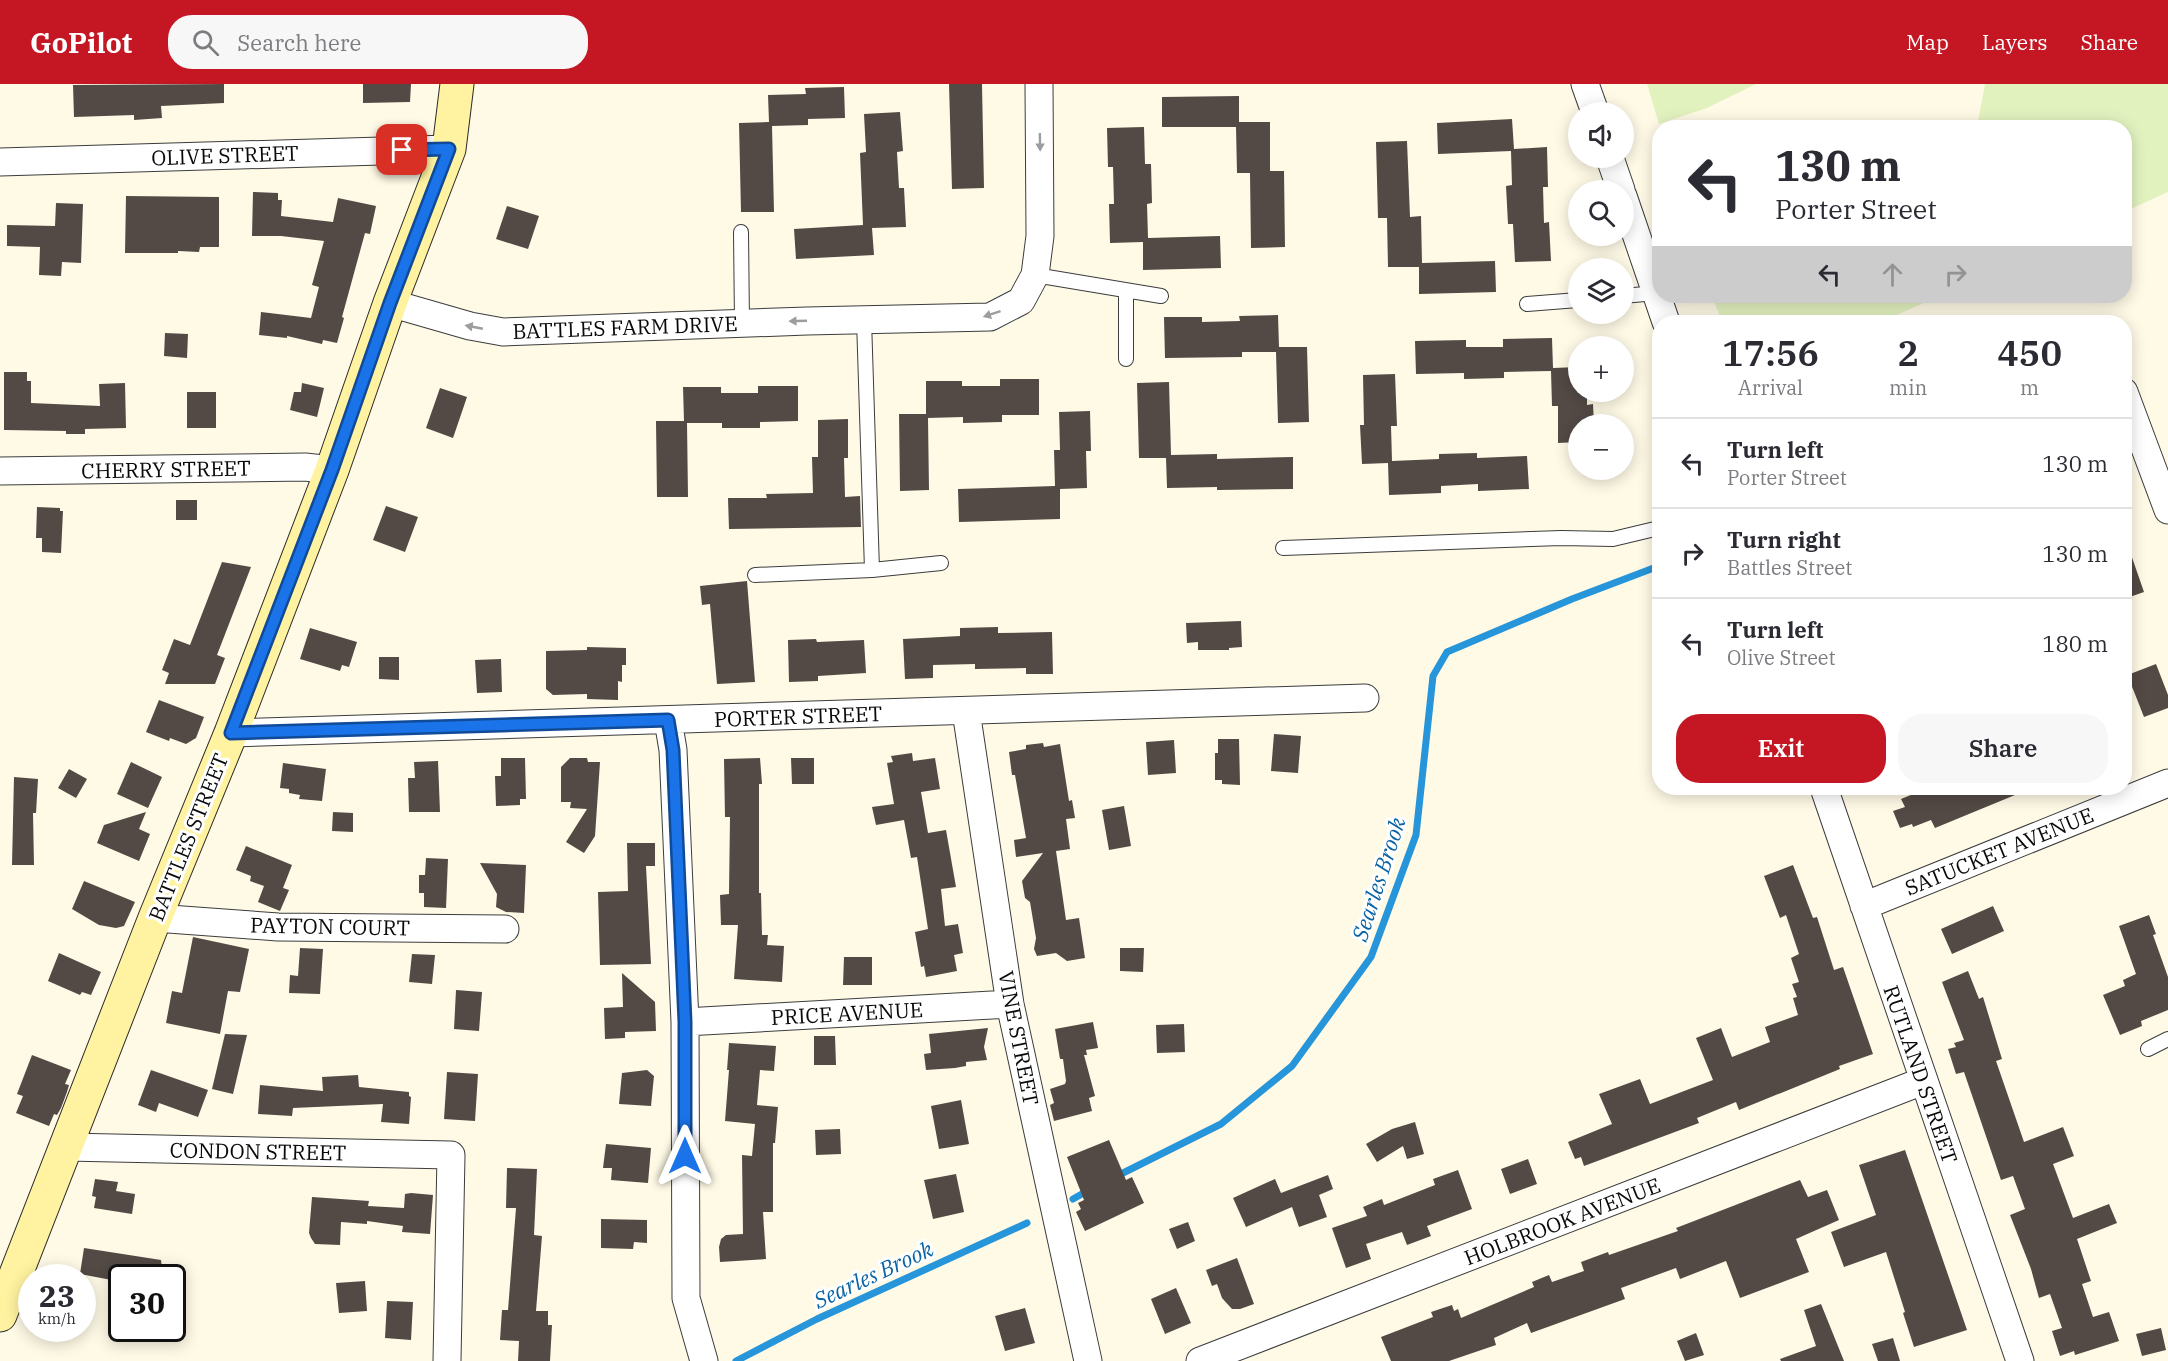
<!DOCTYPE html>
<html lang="en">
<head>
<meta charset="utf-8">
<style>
  body { margin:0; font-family:"IBM Plex Serif",serif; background:#f7f7f7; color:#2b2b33; height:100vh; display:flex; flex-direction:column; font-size:22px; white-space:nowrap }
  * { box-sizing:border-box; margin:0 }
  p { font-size:20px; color:#7c7c81 }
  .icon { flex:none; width:33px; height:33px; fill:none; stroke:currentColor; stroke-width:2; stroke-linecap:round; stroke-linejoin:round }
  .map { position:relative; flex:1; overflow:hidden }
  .side { position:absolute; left:1652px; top:231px; width:480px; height:480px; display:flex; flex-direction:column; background:#fff; border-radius:24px; box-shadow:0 3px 15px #0003 }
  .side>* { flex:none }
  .top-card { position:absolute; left:1652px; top:36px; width:480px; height:183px; border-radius:24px; box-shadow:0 3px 15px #0003; background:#fff; color:#2b2b33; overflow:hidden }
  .buttons { position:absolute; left:1568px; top:18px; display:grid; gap:12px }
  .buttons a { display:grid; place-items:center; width:66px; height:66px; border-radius:50%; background:#fff; box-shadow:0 3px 15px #0003; font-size:30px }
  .speed { position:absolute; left:18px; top:1180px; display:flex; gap:12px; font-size:30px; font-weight:700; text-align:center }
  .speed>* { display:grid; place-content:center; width:78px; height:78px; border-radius:50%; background:#fff; box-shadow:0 3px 15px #0003; line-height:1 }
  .speed small { font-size:15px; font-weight:400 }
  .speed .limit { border:3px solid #111; border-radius:9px; background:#fff; color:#111 }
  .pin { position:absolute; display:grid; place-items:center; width:51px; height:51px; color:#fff; margin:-26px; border-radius:12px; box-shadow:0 3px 9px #0006 }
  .me { position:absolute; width:66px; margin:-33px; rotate:0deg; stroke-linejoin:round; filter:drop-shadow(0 0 4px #0008) }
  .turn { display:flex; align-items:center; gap:21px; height:126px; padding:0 24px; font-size:27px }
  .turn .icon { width:78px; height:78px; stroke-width:2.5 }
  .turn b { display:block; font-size:42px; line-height:51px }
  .lanes { display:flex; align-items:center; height:57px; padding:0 24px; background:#0003; justify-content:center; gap:30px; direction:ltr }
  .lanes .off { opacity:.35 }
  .eta { display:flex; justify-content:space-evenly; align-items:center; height:102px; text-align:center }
  .eta b { font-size:36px; font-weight:600; line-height:42px }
  .cta { display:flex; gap:12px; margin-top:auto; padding:12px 24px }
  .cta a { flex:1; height:69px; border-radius:24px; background:#c41723; color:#fff; font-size:24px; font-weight:600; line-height:69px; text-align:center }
  .cta a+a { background:#f7f7f7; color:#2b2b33 }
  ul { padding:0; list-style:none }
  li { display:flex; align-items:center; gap:18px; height:90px; padding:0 24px; border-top:2px solid #e1e1e2 }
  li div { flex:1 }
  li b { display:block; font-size:22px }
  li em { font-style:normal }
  header { display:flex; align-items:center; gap:36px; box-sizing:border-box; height:84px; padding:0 30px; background:#c41723; color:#fff }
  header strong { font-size:28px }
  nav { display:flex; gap:33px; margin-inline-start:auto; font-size:21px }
  .search { width:420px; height:54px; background:#f7f7f7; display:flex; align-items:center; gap:15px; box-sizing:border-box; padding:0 21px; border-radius:24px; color:#7c7c81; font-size:22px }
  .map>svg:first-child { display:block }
</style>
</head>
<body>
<header>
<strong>GoPilot</strong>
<div class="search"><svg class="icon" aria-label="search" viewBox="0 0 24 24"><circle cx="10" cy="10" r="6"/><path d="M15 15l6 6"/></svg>Search here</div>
<nav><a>Map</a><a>Layers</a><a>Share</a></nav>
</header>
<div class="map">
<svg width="2168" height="1277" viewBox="0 0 2168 1277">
  <rect width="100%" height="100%" fill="#fffae6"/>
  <path fill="#e2f2bf" d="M1647,0H1756L1707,24L1659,40Z
    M1985,0H2168V108L2124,128V44L1977,43Z
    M1712,212H1934L1935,214L1881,238H1722Z"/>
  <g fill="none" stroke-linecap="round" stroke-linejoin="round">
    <path stroke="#2695d9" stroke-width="7" d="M1115,1093L1221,1040L1292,982L1371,873L1416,751L1433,592L1447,568L1572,515L1659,482
      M1073,1115L1089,1106
      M736,1277L817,1235L1027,1139"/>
  </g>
  <path fill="#534a45" d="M224,0V19L161,22L162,34L134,36V31L74,33L73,1Z
    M363,0H411L410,18L363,19Z
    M949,0H982L984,104L952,105Z
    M844,3L845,34L808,35V41L772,42L774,128H741L739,39L769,38L768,11L806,10L805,4Z
    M1239,12V38H1270V87H1284L1285,163L1251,164L1250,89H1237L1236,43H1162V13Z
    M900,28L903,67L897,68L899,104H904L906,143L872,144L874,171L796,175L794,145L863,141L860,69L866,68L864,30Z
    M1512,35L1514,65L1547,63L1548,103H1543L1544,139L1549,138L1551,177L1515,178L1513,140H1508L1506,102L1512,101L1511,67L1438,70L1437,39Z
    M1144,43L1145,80H1151L1152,119L1147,120L1148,154L1220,152L1221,184L1143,186V158L1110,159L1109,120H1114L1113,83H1108L1107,44Z
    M1407,57L1410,133L1421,132L1422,179L1495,177L1496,208L1419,210V183H1388L1387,134H1378L1376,58Z
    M253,108L278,109V116H282L281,132L333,138L338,114L376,122L370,150L365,149L342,233L344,234L337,259L323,256L322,260L287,252V254L259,251L261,228L311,234L319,203L312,201L324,157L281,152H252Z
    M126,112L219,113V163H200L199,168L178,167V169H125Z
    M56,119L83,120L81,179L62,178L61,192L39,191L40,163L7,162V141L55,142Z
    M507,122L539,132L528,165L496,155Z
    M1278,231L1279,263H1307L1309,338L1278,339L1276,268H1242V273L1165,274L1164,233H1202V238L1240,237L1239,232Z
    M165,249L188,250L187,274L164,272Z
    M1552,254L1553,284L1578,283V308H1587V321L1593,320L1594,340H1578V358L1558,359V322H1552L1551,287L1504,288V294L1464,295V289L1416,290L1415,257L1466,256V263H1503V255Z
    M4,288H27V297H31V319L100,322L99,300L125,299L126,344L85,345V350H66V347L4,346Z
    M1395,290L1397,342H1391L1392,377L1439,375V370L1477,369V374L1527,372L1529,405L1478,407V400L1441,402V409L1389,411L1388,379L1362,380L1360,341H1364L1363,291Z
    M1000,295H1039V331H1002V338L963,339V333L928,334L929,406L900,407L899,330H926V297H962V302H1000Z
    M1169,298L1171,371L1217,370V375L1293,373V405L1217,406V403L1167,404L1166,374H1139L1137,299Z
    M302,299L324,304L317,333L290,326L294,308H301Z
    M758,302H798V337L760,338V344H722V339H687L688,413H657L656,337H684L683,303H721V309H758Z
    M440,304L467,313L453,354L426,344Z
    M187,308H216V344H187Z
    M1090,327L1091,367H1086L1087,404L1060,405V435L959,438L958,405L1055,402L1054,366H1060L1059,328Z
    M848,335V374H844L845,413L860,412L861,443L729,445L728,414H767L766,410L813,409L812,373H818V336Z
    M176,416H197V436H176Z
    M386,422L418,433L405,468L373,456Z
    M37,423L60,424V427H63L61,469L42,468V454H36Z
    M2124,459H2127L2144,508L2124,515Z
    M222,478L251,483L217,571L225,574L215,600H165L169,589L162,586L174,555L190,561Z
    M747,497L755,598L717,600L710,520L702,521L700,502Z
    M1241,537L1242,563L1229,564V566H1198V558L1187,559L1186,539Z
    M998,543V549L1052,548L1053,590H1026V584L975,585V580L933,581V594L905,595L903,555L960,552V544Z
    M310,544L357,558L349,583L342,581L340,587L300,575Z
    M816,555L817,558L864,556L866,589L818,592V597L789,598L788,556Z
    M587,563L626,564V581H622V598L618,597V616L587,615V610L553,611L546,605V567L587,566Z
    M379,573H399V596L379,595Z
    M501,575L502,608L477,609L475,576Z
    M2156,580L2168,611V624L2144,633L2129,595H2131L2130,590Z
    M159,616L204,633L196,654L186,660L170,654L169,657L146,648Z
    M1274,650L1301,652L1298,689L1271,687Z
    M1218,655H1239L1240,701L1222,700V696H1215V669H1218Z
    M1174,656L1176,689L1148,691L1146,658Z
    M1043,659L1044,663L1060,660L1069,717L1072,716L1075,734L1066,735L1070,765L1056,767L1066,836L1079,834L1085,874L1067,877L1056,869L1037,872L1034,865L1036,854L1030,818L1025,814L1022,797L1043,769L1016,773L1014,756L1026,754L1015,691H1012L1009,668L1026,665V661Z
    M912,669L913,677L935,674L940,705L921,708L928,749L946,746L956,803L941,805L945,842L958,840L963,869L954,871L957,887L926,893L924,882L921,883L915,848L928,845L917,773L911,774L904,736L876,741L872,723L894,720L887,679L893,678L891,672Z
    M501,674H525L526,715H520V721L496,722L495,692H501Z
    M570,674H587L588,678H600L595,752L584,769L566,758L587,725L570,724L571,718H561V683Z
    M760,674L762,700H759V809H761L762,851H768L767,861L784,862L782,898L734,895L738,841H721L720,811L729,810L730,733H725L724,675Z
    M791,674H814V700H792Z
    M438,677L440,728H409L408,694H415L414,678Z
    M131,678L162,693L148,724L117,710Z
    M283,679L326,685L322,717L299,715L300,711L289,709V705L280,704Z
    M69,685L87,695L76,714L58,704Z
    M14,693L38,695L36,729H33L34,781H12Z
    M1928,704H2032L1935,744L1931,736L1913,743L1912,740L1900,744L1893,727L1905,723L1901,715Z
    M1124,722L1131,762L1109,766L1102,726Z
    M146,728L139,745L150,750L139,777L97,759L104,741Z
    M333,728L353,729V748L332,747Z
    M627,759H655V782H646L651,880L600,881L598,808L628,807Z
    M246,762L292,781L283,804L289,806L280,827L258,818L264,802L250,797L251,792L236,786Z
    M426,774L448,775L446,824L424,823V809H419V791H425Z
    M480,779L526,781L524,829L506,828L496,823L497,810Z
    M1793,781L1813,834L1817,833L1834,886L1843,883L1873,970L1839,982L1840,985L1739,1026L1736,1018L1697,1034L1699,1039L1584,1082L1581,1073L1575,1075L1568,1058L1612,1040L1599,1010L1640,995L1650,1020L1713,996L1696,954L1721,944L1732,973L1770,958L1765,943L1798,931L1793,914L1797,913L1792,900L1799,898L1791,874L1799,870L1786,831L1780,834L1764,792Z
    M84,797L135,818L124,842L116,844L99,841L72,825Z
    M1993,822L2004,847L1952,870L1941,845Z
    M2149,831L2156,850L2153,851L2168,893V926L2141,937L2142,942L2120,951L2103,911L2125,902L2123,896L2136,890L2119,842Z
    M193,853L249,865L240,908L228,907L220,950L166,939L172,907L182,909Z
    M300,864L323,865L320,910L289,909L290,891L298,892Z
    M1120,864H1144L1143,888L1120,887Z
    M59,869L101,888L91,911L82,908L80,911L48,897Z
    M412,870L435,871L432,900L409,898Z
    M844,873H872V901H843Z
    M1968,887L1979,915L1983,913L2002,975L1996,977L2024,1058L2063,1043L2074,1072L2053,1080L2073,1134L2109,1120L2117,1139L2077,1155L2091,1197L2082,1200L2093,1233L2109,1228L2119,1257L2075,1271L2074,1267L2060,1272L2052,1247L2062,1244L2050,1210L2039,1214L2031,1185L2010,1131L2025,1125L2013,1092L2001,1096L1964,988L1956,990L1948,965L1956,963L1954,959L1964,956L1942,898Z
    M622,889L655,918L656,947L625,948V954L605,955L604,924L623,923Z
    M456,906L482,908L479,947L454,945Z
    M1093,938L1098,964L1086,966L1087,971H1084L1095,1012L1089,1014L1092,1027L1054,1037L1050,1021L1054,1019L1050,1005L1065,1000L1066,997L1063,975H1060L1055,945Z
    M1184,940L1185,968L1157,969L1156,941Z
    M988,944L984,963L987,976L966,978V982L955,984L926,986L924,970L931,969L929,950Z
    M225,950L247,951L233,1010L212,1005Z
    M814,952H835L836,981H814Z
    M729,959L776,962L774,987L760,986L757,1021L778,1023L775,1059H773V1128H763L766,1175L720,1178L719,1163L721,1155L726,1151L743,1150L742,1071L752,1072L755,1040L725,1037L729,986H727Z
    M32,971L71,986L65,1000L69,1001L67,1008L61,1024L57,1031L54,1030L49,1042L16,1029L23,1012L17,1010Z
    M151,986L208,1006L198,1033L159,1019L156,1028L138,1021Z
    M647,986L654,992L651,1022L619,1020L622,989Z
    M447,988L478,990L475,1037L444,1035Z
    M358,991L359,1003L409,1008V1012L411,1013L409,1040L381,1038L383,1020L293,1024L292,1032L258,1030L260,1001L323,1007L322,993Z
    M961,1016L969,1060L939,1065L931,1022Z
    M1415,1038L1424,1070L1407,1075L1403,1062L1377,1078L1366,1060L1392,1045Z
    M840,1045L841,1070L816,1071L815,1046Z
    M1109,1056L1126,1096L1132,1093L1144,1119L1085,1147L1076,1128L1081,1125L1078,1119L1084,1116L1067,1073Z
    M606,1060L651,1064L648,1099L611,1096L612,1084H603Z
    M1905,1066L1967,1246L1914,1263L1903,1229L1905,1228L1886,1168L1844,1183L1831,1148L1876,1131L1859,1081Z
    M1528,1075L1537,1100L1510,1110L1501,1085Z
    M507,1084L537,1085L534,1151L542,1152L536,1227H548V1241H552L550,1277H518L519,1257L500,1256L502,1226H508L516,1124H506Z
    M1458,1086L1472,1125L1427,1142L1431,1152L1407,1161L1402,1148L1366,1160L1371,1175L1346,1184L1332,1144L1367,1132L1363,1123L1382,1115L1384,1121L1435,1101L1433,1095Z
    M956,1090L964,1128L933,1135L924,1096Z
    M1328,1091L1333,1105L1319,1111L1327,1133L1299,1143L1292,1123L1246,1143L1233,1114L1275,1095L1281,1109Z
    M95,1095L118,1098L116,1107L135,1110L132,1130L94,1124L96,1113L92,1112Z
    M1800,1096L1808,1113L1827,1106L1839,1136L1796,1155L1809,1188L1740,1214L1726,1177L1680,1195L1676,1184L1621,1204L1625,1215L1531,1249L1527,1239L1494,1254L1496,1261L1449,1277H1391L1381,1253L1433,1233L1431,1228L1452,1221L1454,1227L1458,1225L1461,1234L1534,1203L1532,1198L1549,1191L1552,1198L1584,1187L1581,1178L1608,1168L1609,1171L1678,1147L1676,1144Z
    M411,1109L433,1111L430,1150L402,1148L403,1142L367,1137V1140L341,1138L340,1161L315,1160L311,1154L309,1149L312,1113L369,1117L368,1122L404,1124L405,1110Z
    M601,1135L647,1136V1159L634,1158L633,1165L601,1164Z
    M1188,1138L1195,1157L1177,1165L1169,1145Z
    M84,1164L161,1176L163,1194H122V1198L80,1190Z
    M1237,1174L1254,1220L1240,1225H1232L1222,1214L1217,1200L1212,1202L1206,1186Z
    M365,1197L367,1227L339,1229L336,1199Z
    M1176,1204L1191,1239L1165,1250L1151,1215Z
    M387,1217L413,1218L411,1256L385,1254Z
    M1821,1220L1844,1277H1781L1780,1275L1816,1262L1804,1226Z
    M1025,1224L1035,1259L1005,1267L995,1232Z
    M2161,1244L2166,1266L2142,1272L2136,1250Z
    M1696,1249L1704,1271L1685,1277L1677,1257Z
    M1893,1254L1900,1277H1878L1872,1260Z"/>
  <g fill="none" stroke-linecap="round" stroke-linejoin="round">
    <g stroke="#3c3c3c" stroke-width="16">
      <path id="lane" d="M741,148L742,239
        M1035,191L1161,212
        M1126,207V275
        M1623,212L1656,209
        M1527,220L1578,216
        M864,236L872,486
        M1283,464L1561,454L1613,455L1659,444
        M755,491L872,486L941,479
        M2148,965L2168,955"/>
    </g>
    <g stroke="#3c3c3c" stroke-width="29">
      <path id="street" d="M1585,0L1595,28
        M1610,74L1621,106
        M0,78L449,65
        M1623,112L1666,238
        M390,219L470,242L503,248L807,237L990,233L1021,217L1035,191L1040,152L1039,0
        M2124,308L2168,426
        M0,387L305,383L332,386
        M966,627L1010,920L1088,1277
        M668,636L673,666L685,938L686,1214L704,1277
        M231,649L1365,614
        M1824,704L2020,1277
        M1864,822L2168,699
        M155,834L278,843L505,845
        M685,938L1010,920
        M66,1063L451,1071L447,1277
        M1200,1277L1923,997"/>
    </g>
    <g stroke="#2b2b2b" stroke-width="35">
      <path id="secondary" d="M0,1231L155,834L231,649L332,386L390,219L449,65L457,0"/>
    </g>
    <use href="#lane" stroke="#fff" stroke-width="14"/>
    <use href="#street" stroke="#fff" stroke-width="27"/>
    <use href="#secondary" stroke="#fff3a1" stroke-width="33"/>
  </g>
  <defs><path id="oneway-solid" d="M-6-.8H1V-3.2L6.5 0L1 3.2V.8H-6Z" transform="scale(1.5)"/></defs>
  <g fill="#9d9d9d">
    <use href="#oneway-solid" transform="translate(1040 58) rotate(89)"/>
    <use href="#oneway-solid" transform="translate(992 230) rotate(162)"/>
    <use href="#oneway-solid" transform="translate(798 237) rotate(178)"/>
    <use href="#oneway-solid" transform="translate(474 243) rotate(-169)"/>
  </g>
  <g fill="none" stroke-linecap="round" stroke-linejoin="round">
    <g stroke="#114b97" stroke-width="15">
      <path id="route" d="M402,66L449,65L390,219L332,386L231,649L668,636L673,666L685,938V1072"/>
    </g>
    <use href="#route" stroke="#1a73e8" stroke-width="10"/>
  </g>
  <g text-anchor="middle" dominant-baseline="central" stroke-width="6" stroke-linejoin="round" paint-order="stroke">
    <g font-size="21" fill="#090909" stroke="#fff">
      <text transform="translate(225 71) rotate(-2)">OLIVE STREET</text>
      <text transform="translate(625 243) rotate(-2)">BATTLES FARM DRIVE</text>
      <text transform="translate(166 385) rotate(-1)">CHERRY STREET</text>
      <text transform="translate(798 632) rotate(-2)">PORTER STREET</text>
      <text transform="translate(188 753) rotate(-68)">BATTLES STREET</text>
      <text transform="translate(1999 767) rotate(-22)">SATUCKET AVENUE</text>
      <text transform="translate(330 842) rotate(1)">PAYTON COURT</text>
      <text transform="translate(847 929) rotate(-3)">PRICE AVENUE</text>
      <text transform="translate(1019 954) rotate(79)">VINE STREET</text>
      <text transform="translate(1921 990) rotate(71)">RUTLAND STREET</text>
      <text transform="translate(258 1067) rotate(1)">CONDON STREET</text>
      <text transform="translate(1562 1137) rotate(-21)">HOLBROOK AVENUE</text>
    </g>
    <g font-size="22" font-style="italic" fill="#0a64a4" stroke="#fff">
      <text transform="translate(1378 795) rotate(-72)">Searles Brook</text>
      <text transform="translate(873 1190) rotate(-25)">Searles Brook</text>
    </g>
  </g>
</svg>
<div class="buttons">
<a><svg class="icon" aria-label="sound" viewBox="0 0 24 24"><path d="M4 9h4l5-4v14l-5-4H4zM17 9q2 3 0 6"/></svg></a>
<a><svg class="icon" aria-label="search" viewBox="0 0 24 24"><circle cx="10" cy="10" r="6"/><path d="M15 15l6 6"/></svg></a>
<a><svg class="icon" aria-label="layers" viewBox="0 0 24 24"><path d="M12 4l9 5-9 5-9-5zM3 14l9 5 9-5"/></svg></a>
<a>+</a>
<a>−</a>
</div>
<div class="speed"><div>23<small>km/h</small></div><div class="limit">30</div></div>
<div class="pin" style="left:402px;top:66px;background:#d93025"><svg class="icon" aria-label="arrive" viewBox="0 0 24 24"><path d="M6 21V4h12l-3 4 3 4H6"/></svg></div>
<svg class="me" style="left:685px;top:1072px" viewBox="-20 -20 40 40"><path d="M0-17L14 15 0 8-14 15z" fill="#1a73e8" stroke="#fff" stroke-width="4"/></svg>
<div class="top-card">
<div class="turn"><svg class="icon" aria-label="left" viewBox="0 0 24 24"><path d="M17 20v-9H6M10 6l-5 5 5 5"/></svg><div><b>130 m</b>Porter Street</div></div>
<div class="lanes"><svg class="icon" aria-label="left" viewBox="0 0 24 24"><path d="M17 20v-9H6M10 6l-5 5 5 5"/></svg><svg class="icon off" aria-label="ahead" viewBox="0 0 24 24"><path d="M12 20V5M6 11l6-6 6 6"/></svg><svg class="icon off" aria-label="right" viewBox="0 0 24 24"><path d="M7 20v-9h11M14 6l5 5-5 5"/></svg></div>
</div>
<section class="side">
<div class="eta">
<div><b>17:56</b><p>Arrival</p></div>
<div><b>2</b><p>min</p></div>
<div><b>450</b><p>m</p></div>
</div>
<ul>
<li><svg class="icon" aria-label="left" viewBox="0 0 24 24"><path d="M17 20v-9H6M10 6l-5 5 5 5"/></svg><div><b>Turn left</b><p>Porter Street</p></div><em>130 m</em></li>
<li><svg class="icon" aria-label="right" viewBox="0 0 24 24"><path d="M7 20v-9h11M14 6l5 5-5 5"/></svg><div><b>Turn right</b><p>Battles Street</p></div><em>130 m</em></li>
<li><svg class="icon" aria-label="left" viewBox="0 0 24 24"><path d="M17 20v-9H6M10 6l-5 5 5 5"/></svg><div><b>Turn left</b><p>Olive Street</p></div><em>180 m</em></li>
</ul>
<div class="cta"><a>Exit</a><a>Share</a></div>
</section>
</div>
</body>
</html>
